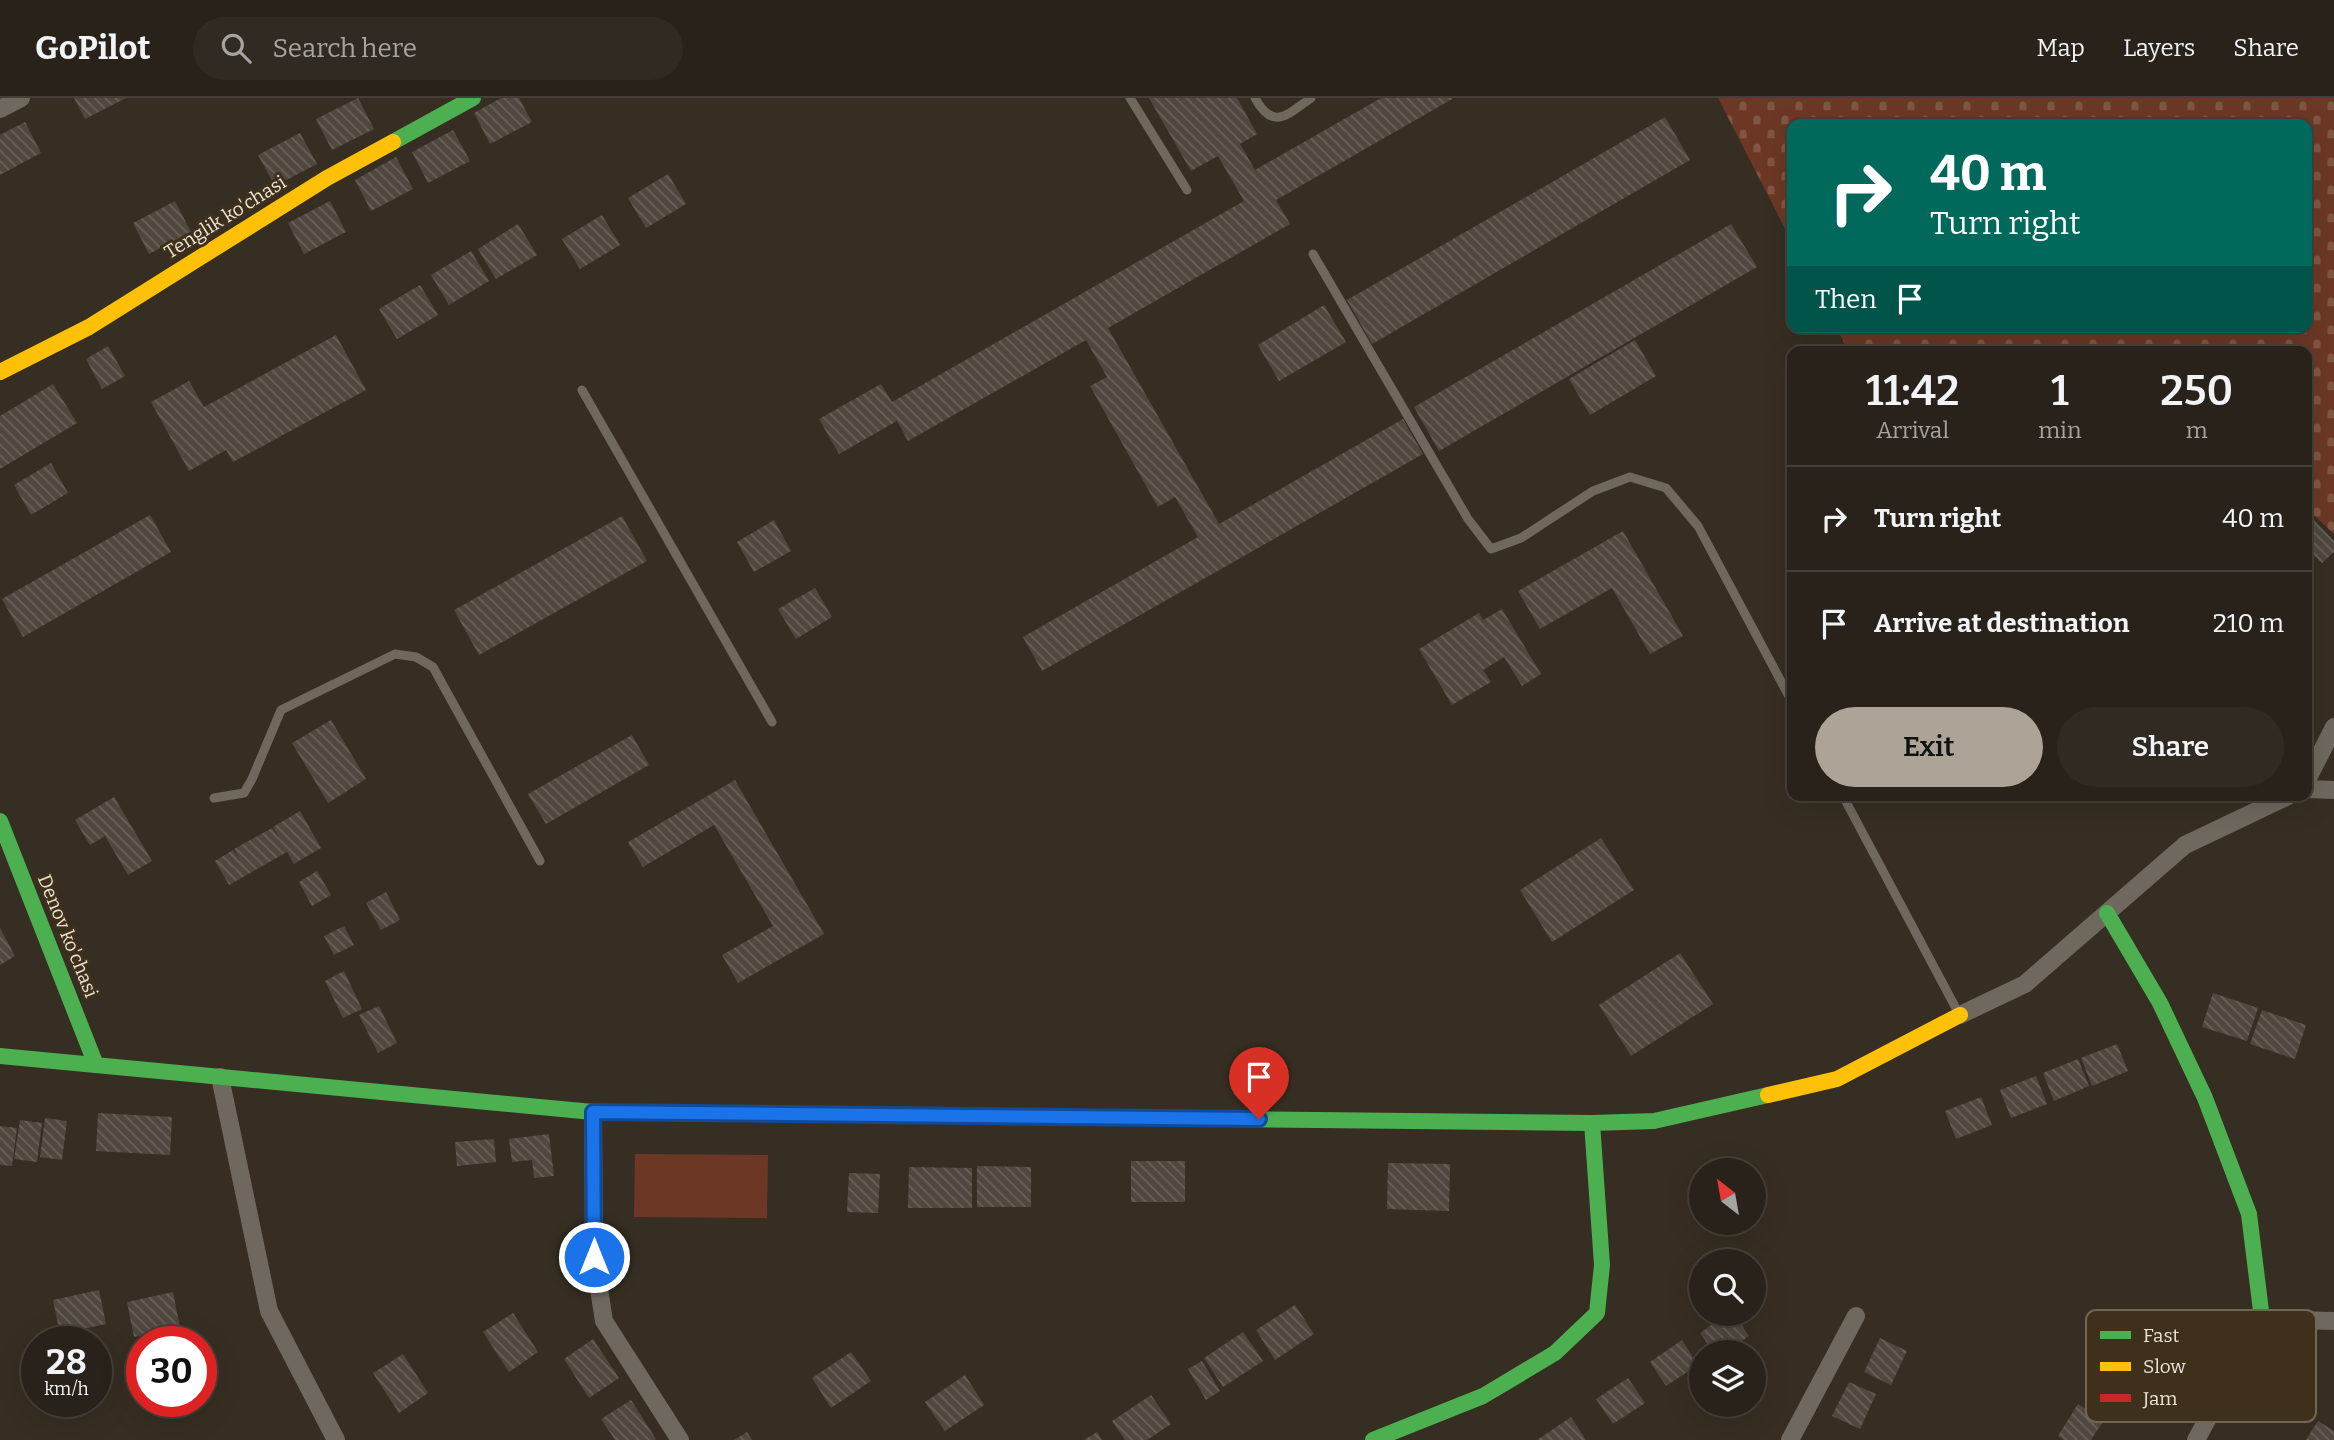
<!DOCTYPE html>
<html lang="en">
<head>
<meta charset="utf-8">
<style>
  body { margin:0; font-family:Bitter,serif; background:#302a23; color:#f1f3f6; height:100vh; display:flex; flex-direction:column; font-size:26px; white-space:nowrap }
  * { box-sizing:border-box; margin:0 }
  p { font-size:23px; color:#a5a4a2 }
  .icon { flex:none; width:38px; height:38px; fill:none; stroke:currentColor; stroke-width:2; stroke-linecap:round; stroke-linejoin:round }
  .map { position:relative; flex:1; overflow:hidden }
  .drawer { position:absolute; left:1787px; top:248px; width:525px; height:455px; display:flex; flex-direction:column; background:#28221a; border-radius:14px; box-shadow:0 7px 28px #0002,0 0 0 2px #443f39 }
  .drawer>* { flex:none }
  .top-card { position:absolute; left:1787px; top:21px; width:525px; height:214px; border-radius:14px; box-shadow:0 7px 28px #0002,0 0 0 2px #443f39; background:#00695c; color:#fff; overflow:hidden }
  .needle { width:46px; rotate:329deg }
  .controls { position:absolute; left:1689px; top:1060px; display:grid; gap:14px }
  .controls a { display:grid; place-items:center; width:77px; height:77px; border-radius:50%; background:#28221a; box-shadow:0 7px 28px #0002,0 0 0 2px #443f39; font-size:35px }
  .speed { position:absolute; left:21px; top:1228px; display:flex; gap:14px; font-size:35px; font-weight:700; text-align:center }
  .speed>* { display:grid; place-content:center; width:91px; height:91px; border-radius:50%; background:#28221a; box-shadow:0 7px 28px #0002,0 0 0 2px #443f39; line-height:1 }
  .speed small { font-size:18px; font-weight:400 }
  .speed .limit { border:10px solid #d22; background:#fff; color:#111 }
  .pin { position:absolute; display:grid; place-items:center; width:60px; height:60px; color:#fff; margin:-72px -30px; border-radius:50% 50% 50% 0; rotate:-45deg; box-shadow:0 0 7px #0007 }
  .pin .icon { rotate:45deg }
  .me { position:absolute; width:77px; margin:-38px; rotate:0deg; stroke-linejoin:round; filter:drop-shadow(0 0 5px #0008) }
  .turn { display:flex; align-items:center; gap:24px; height:147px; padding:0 28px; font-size:32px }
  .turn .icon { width:91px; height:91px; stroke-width:2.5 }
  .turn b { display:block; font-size:49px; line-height:60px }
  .then { display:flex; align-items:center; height:66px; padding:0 28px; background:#0003; gap:14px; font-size:26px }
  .eta { display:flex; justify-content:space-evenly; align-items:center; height:119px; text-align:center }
  .eta b { font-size:42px; font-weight:600; line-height:49px }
  .primary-button { display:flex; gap:14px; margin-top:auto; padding:14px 28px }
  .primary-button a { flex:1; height:80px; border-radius:42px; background:#aca497; color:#111; font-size:28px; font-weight:600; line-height:80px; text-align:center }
  .primary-button a+a { background:#302a23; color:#f1f3f6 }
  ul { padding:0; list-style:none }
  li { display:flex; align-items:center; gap:21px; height:105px; padding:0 28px; border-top:2px solid #443f39 }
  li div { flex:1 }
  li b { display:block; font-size:26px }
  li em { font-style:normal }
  header { display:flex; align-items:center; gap:42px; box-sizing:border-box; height:98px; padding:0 35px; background:#28221a; border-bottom:2px solid #443f39 }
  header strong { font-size:33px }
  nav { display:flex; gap:38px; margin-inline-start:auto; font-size:24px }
  .search { width:490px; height:63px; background:#302a23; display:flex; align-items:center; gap:18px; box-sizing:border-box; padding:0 24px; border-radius:38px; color:#a5a4a2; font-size:26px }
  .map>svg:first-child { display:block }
</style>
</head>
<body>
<header>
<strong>GoPilot</strong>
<div class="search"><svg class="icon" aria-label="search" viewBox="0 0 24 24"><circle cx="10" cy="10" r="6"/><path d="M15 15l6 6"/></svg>Search here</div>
<nav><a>Map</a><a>Layers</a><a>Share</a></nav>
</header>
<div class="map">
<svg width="2334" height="1342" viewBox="0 0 2334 1342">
  <defs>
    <pattern id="cemetery-stones" width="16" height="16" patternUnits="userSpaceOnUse" patternTransform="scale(1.75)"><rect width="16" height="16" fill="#6c3825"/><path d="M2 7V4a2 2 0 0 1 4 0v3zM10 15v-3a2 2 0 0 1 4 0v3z" fill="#815544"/></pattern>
    <pattern id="building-back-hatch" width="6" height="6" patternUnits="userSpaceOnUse" patternTransform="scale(1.75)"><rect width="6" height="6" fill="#50483f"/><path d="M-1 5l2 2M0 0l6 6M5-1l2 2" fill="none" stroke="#69625a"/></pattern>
  </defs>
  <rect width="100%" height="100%" fill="#362e22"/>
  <path fill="url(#cemetery-stones)" d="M1718,0H2334V436L2307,411L2306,254H1849L1836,229H2306V26H1792V144Z"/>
  <path fill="#6c3825" d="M635,1056L768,1057L767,1120L634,1119Z"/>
  <path fill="url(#building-back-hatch)" d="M74,0H126L85,21Z
    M358,0L374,31L332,52L316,21Z
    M501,0H519L532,24L490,46L474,15Z
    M1149,0H1237L1257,36L1240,46L1255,72L1381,0H1454L1276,102L1290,126L1108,230L1219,426L1403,321L1423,356L1042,573L1023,539L1198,439L1175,399L1158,409L1090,288L1107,279L1086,242L908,343L897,323L839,356L819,321L881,286L892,304L1244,103L1218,58L1191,73Z
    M1665,19L1690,62L1372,246L1347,202Z
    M25,24L41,55L0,77V37Z
    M453,32L470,63L428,85L412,54Z
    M300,35L317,66L275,88L258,57Z
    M396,59L413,91L371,113L355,82Z
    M668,76L686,106L646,130L628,100Z
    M175,103L191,134L149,156L133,125Z
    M330,103L346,134L304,156L288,125Z
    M602,117L620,147L580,171L562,141Z
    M518,126L537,157L496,181L478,151Z
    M1731,126L1757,169L1439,353L1414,309Z
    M471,153L489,183L449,207L431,177Z
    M420,187L438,217L397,241L379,211Z
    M1324,207L1346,244L1279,283L1258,247Z
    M336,237L366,292L233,364L226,352L189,373L151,304L189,283L204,309Z
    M1635,242L1656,278L1590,317L1569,281Z
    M108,248L125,278L102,291L86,261Z
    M53,286L77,325L0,371V318Z
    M51,365L68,395L31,417L14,387Z
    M150,417L171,454L23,539L2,501Z
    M622,418L647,463L479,557L454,512Z
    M774,422L791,453L754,474L737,444Z
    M2314,422L2334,443V454L2322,465L2306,450V429Z
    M1623,433L1683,538L1650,556L1612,490L1540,531L1518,493Z
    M815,490L832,519L796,541L778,511Z
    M1502,511L1541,576L1522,588L1504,559L1483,572L1491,584L1452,607L1419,551L1479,515L1483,522Z
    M331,622L366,681L328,705L292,645Z
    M632,637L649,667L546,726L528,696Z
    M735,682L824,836L738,885L722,857L773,828L714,727L643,769L628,744Z
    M114,699L152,763L128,777L105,738L90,747L75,722Z
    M300,713L321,750L294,766L287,754L229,787L215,763L233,752L241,764L234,751L272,730L280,741L273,729Z
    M1601,740L1634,792L1552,844L1520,792Z
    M317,773L331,797L312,808L299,784Z
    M386,794L400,822L381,832L366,805Z
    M344,828L354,847L334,857L324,838Z
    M0,830L15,858L0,867Z
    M1680,855L1713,906L1631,958L1599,907Z
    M344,873L362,911L343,920L325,883Z
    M2213,895L2258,910L2247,943L2202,929Z
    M379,908L397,945L378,955L359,917Z
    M2262,912L2306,927L2295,961L2250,946Z
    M2117,946L2128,973L2092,988L2081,960Z
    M2078,961L2089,988L2054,1003L2043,975Z
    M2036,978L2047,1006L2011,1020L2000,992Z
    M1981,999L1992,1027L1956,1041L1945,1013Z
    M98,1015L172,1019L170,1057L96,1053Z
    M45,1020L67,1023L62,1062L40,1059Z
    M20,1022L42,1025L37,1064L14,1061Z
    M0,1028L17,1030L12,1068L0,1067Z
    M549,1036L554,1078L534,1080L532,1062L512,1064L509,1041Z
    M494,1041L496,1064L457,1068L455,1044Z
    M1131,1063H1185V1104H1131Z
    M1388,1065L1450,1066L1449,1113L1387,1111Z
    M977,1068L1031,1069V1109H977Z
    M909,1069L972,1070V1110H908Z
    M849,1075L880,1076L878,1115L847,1114Z
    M99,1192L106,1226L60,1236L53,1202Z
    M173,1194L180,1229L134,1239L127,1204Z
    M1295,1207L1314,1236L1275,1262L1256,1232Z
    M513,1215L538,1254L509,1274L483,1234Z
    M1727,1216H1734L1749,1238L1724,1255H1714L1700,1235Z
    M1243,1234L1263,1263L1223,1289L1204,1260Z
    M1880,1240L1907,1253L1891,1287L1864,1274Z
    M593,1241L619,1280L589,1300L564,1261Z
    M1682,1242L1698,1267L1666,1288L1650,1264Z
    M851,1254L871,1283L831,1310L812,1280Z
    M403,1256L428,1295L399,1315L373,1275Z
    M1202,1263L1220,1293L1206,1302L1188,1271Z
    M965,1277L984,1307L945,1333L925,1304Z
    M1628,1280L1645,1305L1613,1326L1596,1301Z
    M1849,1284L1876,1296L1860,1331L1832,1318Z
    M1151,1297L1171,1326L1147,1342H1125L1112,1323Z
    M631,1302L656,1341L654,1342H615L601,1321Z
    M2078,1306L2104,1322L2091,1342H2064L2058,1338Z
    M1571,1319L1586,1342H1537Z
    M2318,1323L2334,1333V1342H2306Z
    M747,1334L752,1342H734Z
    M1097,1334L1102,1342H1084Z"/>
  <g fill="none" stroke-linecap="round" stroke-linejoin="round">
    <path stroke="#6e685e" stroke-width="9" d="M1130,0L1187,92
      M1255,0C1273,33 1287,17 1311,0
      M1313,156L1468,421L1491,451L1521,440L1593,393L1630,379L1666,390L1698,428L1792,604
      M582,292L772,624
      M1843,698L1959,916
      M214,700L244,695L252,681L281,612L395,556L416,559L433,569L540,763"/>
    <path stroke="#6e685e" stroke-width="18" d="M0,11L21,0
      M2306,684L2334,629
      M2306,691L2334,692
      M1960,917L2025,886L2185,747L2288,698
      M220,979L269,1213L336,1342
      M593,1014L594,1159L604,1223L680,1342
      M1790,1342L1856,1218
      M2196,1342L2262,1221L2334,1223"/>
    <path stroke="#4caf50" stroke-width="16" d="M393,44L473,0
      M0,723L96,967
      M2107,815L2160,905L2205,1000L2249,1116L2262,1221
      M0,958L593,1014L763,1016
      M1058,1019L1592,1025L1654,1023L1768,997
      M1373,1342L1483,1298L1555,1255L1597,1215L1602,1167L1592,1025"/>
    <path stroke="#ffc107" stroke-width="16" d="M0,274L89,229L327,80L393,44
      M1768,997L1837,981L1960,917"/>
    <path stroke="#c62828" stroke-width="16" d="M763,1016L1058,1019"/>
  </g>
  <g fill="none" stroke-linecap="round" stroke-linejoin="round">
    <g stroke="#114b97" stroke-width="18">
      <path id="route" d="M594,1159L593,1014L1259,1021"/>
    </g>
    <use href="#route" stroke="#1a73e8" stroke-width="12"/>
  </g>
  <g text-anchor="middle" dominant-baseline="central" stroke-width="6" stroke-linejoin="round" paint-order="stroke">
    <g font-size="19" fill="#ece3d6" stroke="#3e301a">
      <text transform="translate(225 119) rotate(-32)">Tenglik ko'chasi</text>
      <text transform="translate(68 838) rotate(68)">Denov ko'chasi</text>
    </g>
  </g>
  <rect x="2086" y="1212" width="230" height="112" rx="10" fill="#3e301a" stroke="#726652" stroke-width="2"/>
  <rect x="2100" y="1233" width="31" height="8" fill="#4caf50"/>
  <rect x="2100" y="1264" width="31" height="9" fill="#ffc107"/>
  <rect x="2100" y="1296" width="31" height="8" fill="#c62828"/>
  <g font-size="19" fill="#ece3d6">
    <text x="2143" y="1244">Fast</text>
    <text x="2143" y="1275">Slow</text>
    <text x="2143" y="1307">Jam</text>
  </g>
</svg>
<div class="controls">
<a><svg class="needle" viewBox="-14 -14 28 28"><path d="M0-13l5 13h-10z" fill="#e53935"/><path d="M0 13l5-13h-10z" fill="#a5a4a2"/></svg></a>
<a><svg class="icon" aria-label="search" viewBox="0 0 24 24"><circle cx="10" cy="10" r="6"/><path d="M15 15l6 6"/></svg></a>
<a><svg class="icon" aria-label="layers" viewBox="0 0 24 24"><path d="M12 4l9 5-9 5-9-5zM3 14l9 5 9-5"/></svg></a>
</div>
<div class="speed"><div>28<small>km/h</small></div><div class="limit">30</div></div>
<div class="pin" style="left:1259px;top:1021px;background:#d93025"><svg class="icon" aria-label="arrive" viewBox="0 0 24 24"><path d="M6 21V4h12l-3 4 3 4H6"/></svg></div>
<svg class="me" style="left:594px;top:1159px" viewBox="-20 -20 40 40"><circle r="17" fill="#1a73e8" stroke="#fff" stroke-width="3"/><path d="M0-11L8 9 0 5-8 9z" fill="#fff"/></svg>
<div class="top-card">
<div class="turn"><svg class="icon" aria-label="right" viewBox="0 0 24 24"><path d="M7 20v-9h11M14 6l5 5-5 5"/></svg><div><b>40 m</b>Turn right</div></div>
<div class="then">Then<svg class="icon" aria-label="arrive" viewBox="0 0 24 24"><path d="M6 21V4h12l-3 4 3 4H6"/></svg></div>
</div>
<section class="drawer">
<div class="eta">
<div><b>11:42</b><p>Arrival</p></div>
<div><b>1</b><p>min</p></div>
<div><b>250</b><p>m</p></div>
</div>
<ul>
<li><svg class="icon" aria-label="right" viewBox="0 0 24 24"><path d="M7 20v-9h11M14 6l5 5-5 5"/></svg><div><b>Turn right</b></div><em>40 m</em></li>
<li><svg class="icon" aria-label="arrive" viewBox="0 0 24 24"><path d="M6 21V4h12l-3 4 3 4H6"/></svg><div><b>Arrive at destination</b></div><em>210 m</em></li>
</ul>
<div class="primary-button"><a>Exit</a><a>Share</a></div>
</section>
</div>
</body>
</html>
